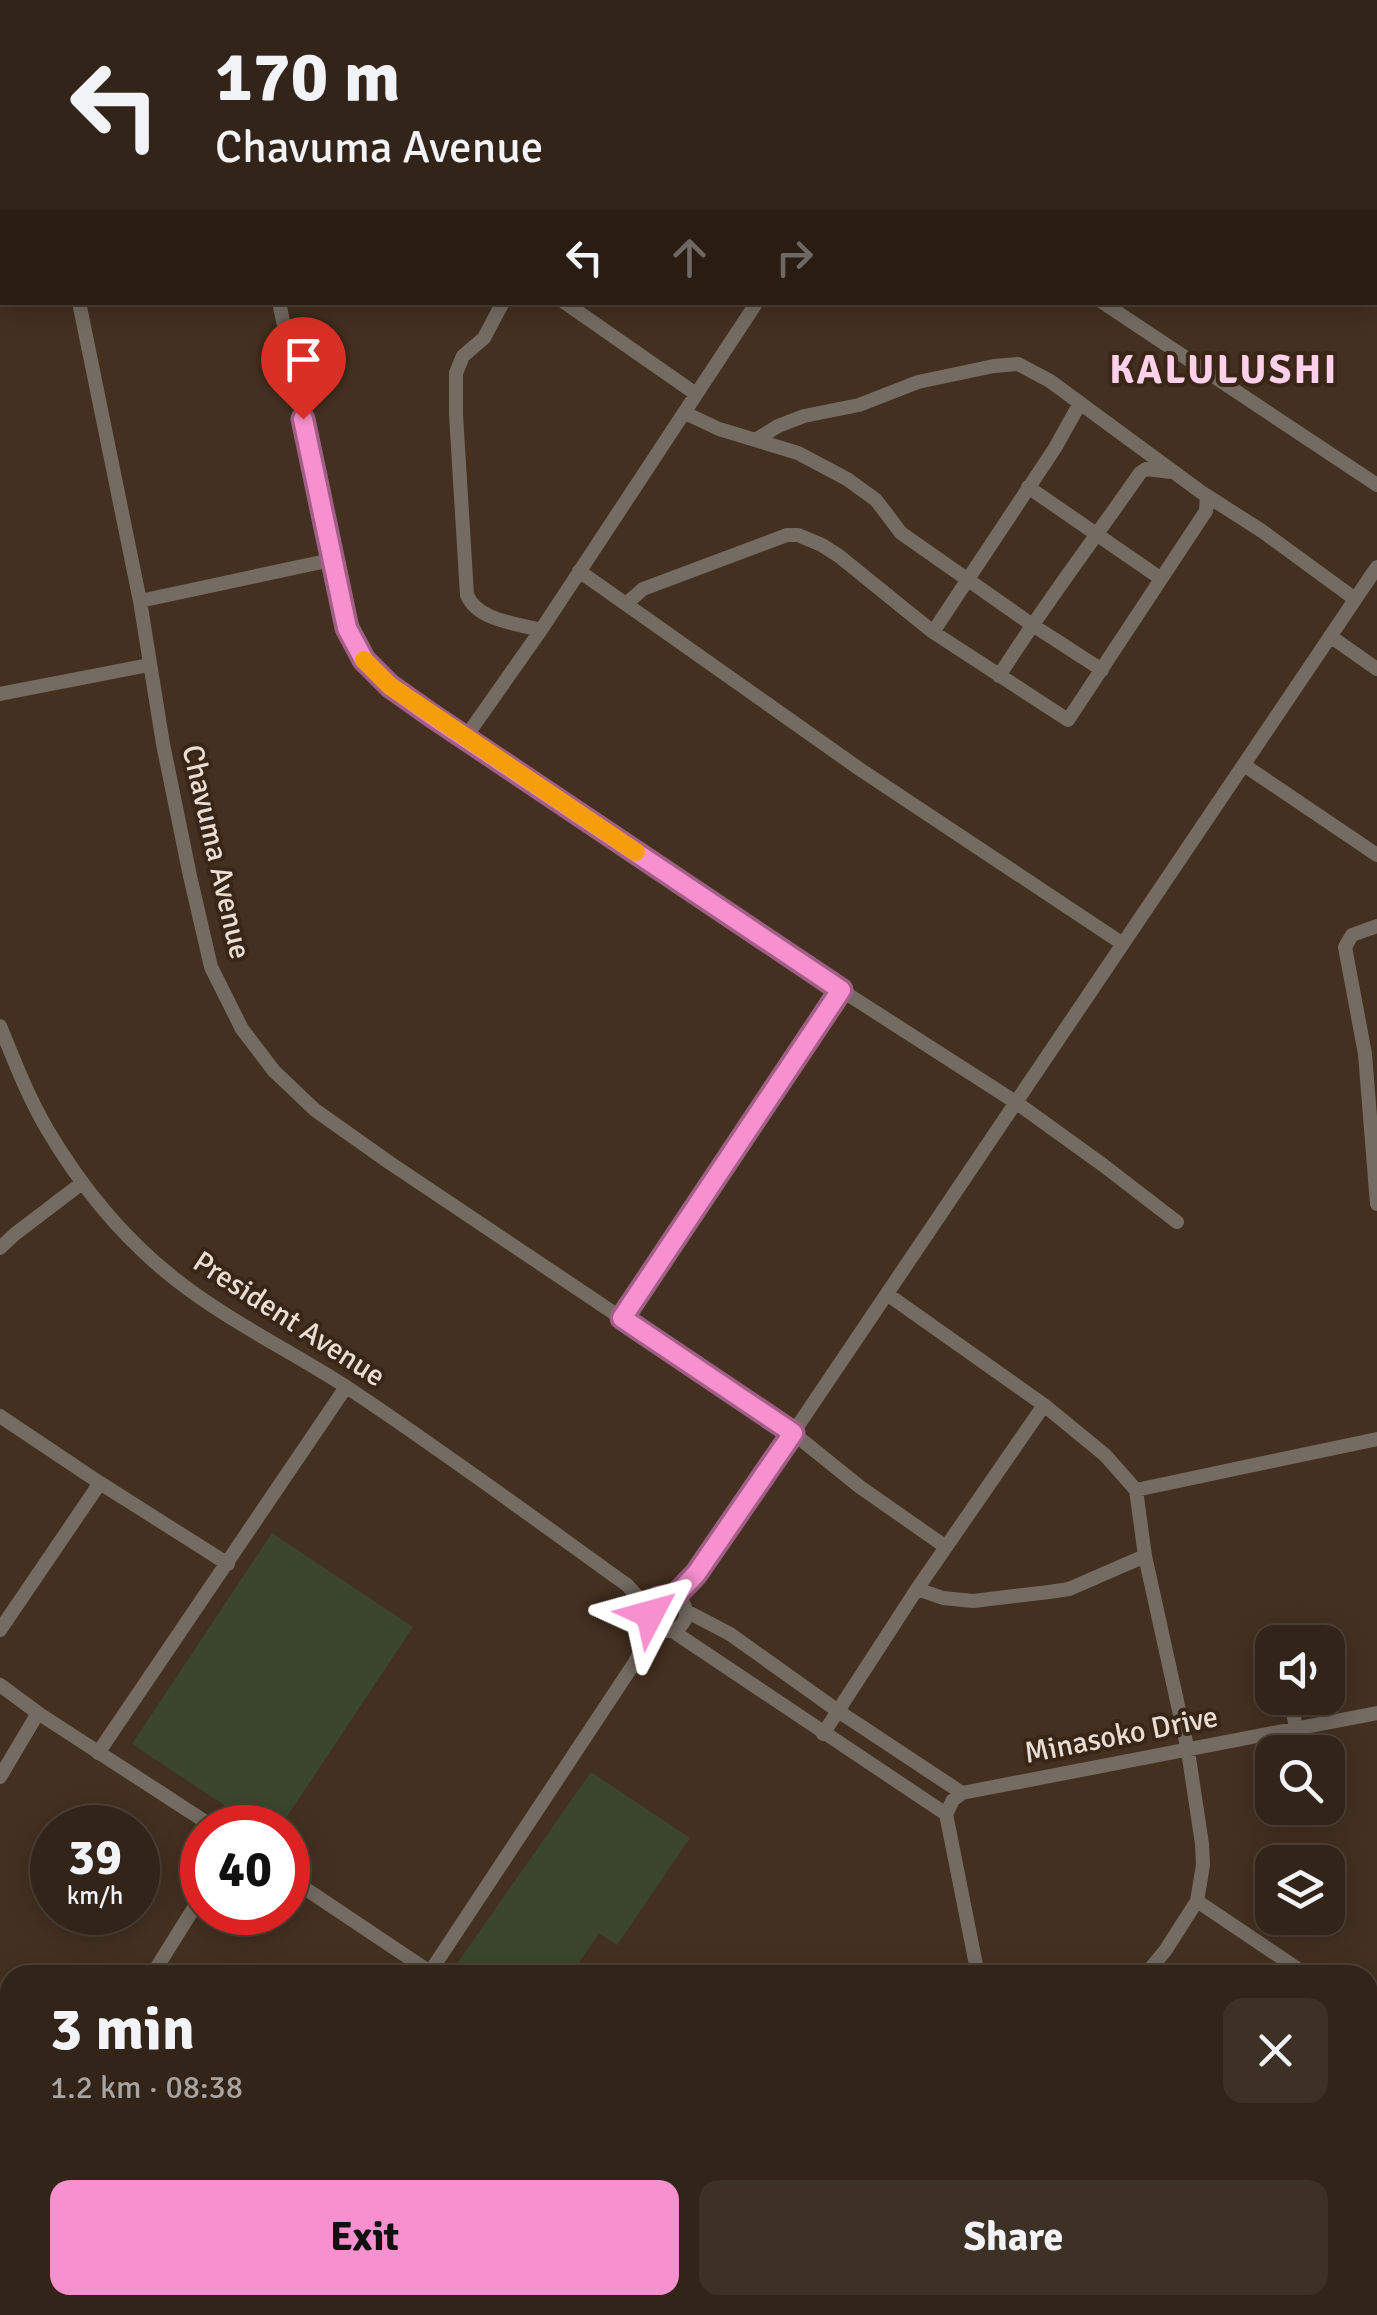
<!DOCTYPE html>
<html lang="en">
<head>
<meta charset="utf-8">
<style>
  body { margin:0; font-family:Signika,sans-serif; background:#3d3025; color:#f1f3f6; height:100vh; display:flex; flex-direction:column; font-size:38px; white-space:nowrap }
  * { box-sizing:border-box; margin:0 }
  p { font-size:32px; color:#a8a4a2 }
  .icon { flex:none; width:55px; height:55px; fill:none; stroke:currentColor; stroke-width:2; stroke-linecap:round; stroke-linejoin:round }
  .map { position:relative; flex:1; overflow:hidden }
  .drawer { position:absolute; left:0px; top:1965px; width:1378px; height:350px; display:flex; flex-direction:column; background:#322418; border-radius:30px 30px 0 0; box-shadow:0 5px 25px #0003,0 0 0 2px #4d4137 }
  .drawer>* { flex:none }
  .banner { position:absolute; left:0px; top:0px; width:1378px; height:305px; box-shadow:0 5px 25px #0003,0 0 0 2px #4d4137; background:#322418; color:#f1f3f6; overflow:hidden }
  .tools { position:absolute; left:1255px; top:1625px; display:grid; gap:20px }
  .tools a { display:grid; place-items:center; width:90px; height:90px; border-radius:20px; background:#322418; box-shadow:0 5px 25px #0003,0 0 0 2px #4d4137; font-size:50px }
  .speed { position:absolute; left:30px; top:1805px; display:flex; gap:20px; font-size:50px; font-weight:700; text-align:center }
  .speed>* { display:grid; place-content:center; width:130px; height:130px; border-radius:50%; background:#322418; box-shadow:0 5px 25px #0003,0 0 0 2px #4d4137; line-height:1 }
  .speed small { font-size:25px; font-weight:400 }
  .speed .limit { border:15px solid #d22; background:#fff; color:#111 }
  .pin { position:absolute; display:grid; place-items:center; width:85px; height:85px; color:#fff; margin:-102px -42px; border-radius:50% 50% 50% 0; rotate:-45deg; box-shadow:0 0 10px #0007 }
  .pin .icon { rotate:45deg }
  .me { position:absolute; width:110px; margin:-55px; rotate:51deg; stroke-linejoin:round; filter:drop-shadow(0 0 8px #0008) }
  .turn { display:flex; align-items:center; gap:35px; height:210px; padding:0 50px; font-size:45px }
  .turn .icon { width:130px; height:130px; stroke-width:2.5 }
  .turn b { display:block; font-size:70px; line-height:85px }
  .lanes { display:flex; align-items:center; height:95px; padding:0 50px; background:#0003; justify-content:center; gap:50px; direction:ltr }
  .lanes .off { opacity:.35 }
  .round { display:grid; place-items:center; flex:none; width:105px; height:105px; border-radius:20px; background:#3d3025 }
  .head { display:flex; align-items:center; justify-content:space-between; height:170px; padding:0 50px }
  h1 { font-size:60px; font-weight:700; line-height:75px }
  .primary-button { display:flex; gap:20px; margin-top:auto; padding:20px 50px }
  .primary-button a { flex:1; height:115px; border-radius:20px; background:#f790ce; color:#111; font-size:40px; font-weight:700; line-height:115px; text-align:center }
  .primary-button a+a { background:#3d3025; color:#f1f3f6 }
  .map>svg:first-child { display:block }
</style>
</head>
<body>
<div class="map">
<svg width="1377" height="2315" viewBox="0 0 1377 2315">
  <rect width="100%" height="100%" fill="#433020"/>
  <path fill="#3c462c" d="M272,1533L413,1627L280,1827H257L132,1744Z
    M591,1772L690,1838L617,1945L599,1933L571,1975H449Z"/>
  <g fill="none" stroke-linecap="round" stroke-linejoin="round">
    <path stroke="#746c62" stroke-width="14" d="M114,0L117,2
      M345,0L348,2
      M562,0L566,2
      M779,0L783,2
      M1010,0L1014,2
      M1348,0L1352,2
      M36,2L49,0
      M410,2L412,0
      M931,2L933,0
      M0,10L2,9
      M1375,18L1377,19
      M1375,247L1377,248
      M79,302L140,601L163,744L190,876L211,967L242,1029L274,1071L315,1110L390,1163L793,1433L860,1487L946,1547
      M279,302L347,628L363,660L389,686L431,715L841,990L1017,1103L1103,1165L1177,1222
      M503,302L484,338L463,356L456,373V415L467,595C478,621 516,623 541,630
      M564,302L696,394
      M1102,302L1377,485
      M685,413L719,429L798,453L847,479L876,500L901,533L1031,624L1102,670
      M757,439L778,426L804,416L859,405L918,382L994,366L1018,364L1050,381L1201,492L1262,531L1355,599
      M1028,487L1160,578
      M579,571L861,770L1123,944
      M140,601L331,560
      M627,603L643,589L787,535H798L822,545L839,556L933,632L1068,720L1206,511L1207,496
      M933,632L1055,448L1079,405
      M1330,636L1377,669
      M999,676C1043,606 1093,541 1140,473L1146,469L1171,472
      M0,694L149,665
      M465,738L541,630L757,302
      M1244,765L1377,855
      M1377,926L1352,935L1345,947L1365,1054L1377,1204
      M0,1026C14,1060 28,1097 47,1129C80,1185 124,1239 175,1279C228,1321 291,1351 348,1388C443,1451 535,1519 627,1585L650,1610
      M0,1248L15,1234L82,1183
      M887,1294L1044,1405L1105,1455L1136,1490L1377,1439
      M621,1318L841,990
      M0,1416L100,1483L228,1564
      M1136,1490L1145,1556L1188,1751L1202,1844L1203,1865L1197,1901L1165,1951L1145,1975
      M917,1589L943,1598L973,1601L1049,1592L1069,1589L1145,1556
      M650 1613a18 18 0 1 1 36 0a18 18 0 1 1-36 0Z
      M675,1596L696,1573L793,1433L1377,567
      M686,1611L730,1634L838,1711L962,1793
      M0,1630L100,1483
      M671,1630L946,1814
      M0,1685L38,1713L215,1828
      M1290,1698L1301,1752
      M823,1734L917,1589L1044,1405
      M98,1753L346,1387
      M0,1777L38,1713
      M1311,1808L1312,1817
      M946,1814L953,1800L962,1793L1377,1713
      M946,1814L978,1975
      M288,1877L430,1972
      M1197,1901L1307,1975
      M152,1975L202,1895
      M428,1975L635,1662L654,1624
      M1368,2014L1377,2020
      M0,2194L10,2196
      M774,2305L775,2315
      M1043,2305L1044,2315
      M1176,2305V2310L1181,2315
      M1329,2305L1335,2315
      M53,2315L54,2305
      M290,2315L291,2305"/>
  </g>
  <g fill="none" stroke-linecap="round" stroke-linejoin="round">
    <g stroke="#a15e86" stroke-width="25">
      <path id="route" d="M303,419L347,628L364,660L390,686L431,715L841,990L622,1318L793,1433L696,1574L675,1596L659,1598L652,1606L650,1614"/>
    </g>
    <use href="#route" stroke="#f790ce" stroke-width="18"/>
    <path stroke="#f59e0b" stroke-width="18" d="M364,660L390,686L636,852"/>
  </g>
  <g text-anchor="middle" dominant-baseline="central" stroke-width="8" stroke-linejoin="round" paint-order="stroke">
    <g font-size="30" fill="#eaddd3" stroke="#392616">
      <text transform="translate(216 852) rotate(77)">Chavuma Avenue</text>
      <text transform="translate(289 1319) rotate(33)">President Avenue</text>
      <text transform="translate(1121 1735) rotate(-11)">Minasoko Drive</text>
    </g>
    <g font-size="40" font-weight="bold" letter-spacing="2.5" fill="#fed0e9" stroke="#392616">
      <text x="1224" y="370">KALULUSHI</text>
    </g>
  </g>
</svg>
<div class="tools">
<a><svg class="icon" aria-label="sound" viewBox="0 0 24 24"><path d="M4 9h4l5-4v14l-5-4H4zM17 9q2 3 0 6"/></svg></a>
<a><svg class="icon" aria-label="search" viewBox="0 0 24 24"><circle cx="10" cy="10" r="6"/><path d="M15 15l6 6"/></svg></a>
<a><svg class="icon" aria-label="layers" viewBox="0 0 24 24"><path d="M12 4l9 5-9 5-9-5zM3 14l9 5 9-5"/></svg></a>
</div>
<div class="speed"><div>39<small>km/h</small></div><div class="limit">40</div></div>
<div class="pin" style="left:303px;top:419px;background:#d93025"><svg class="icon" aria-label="arrive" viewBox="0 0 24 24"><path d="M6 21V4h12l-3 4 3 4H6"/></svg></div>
<svg class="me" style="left:650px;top:1614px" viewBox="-20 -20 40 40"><path d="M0-17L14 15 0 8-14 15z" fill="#f790ce" stroke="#fff" stroke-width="4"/></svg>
<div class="banner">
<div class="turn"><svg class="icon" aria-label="left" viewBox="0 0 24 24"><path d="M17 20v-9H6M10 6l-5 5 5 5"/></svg><div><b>170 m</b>Chavuma Avenue</div></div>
<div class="lanes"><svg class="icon" aria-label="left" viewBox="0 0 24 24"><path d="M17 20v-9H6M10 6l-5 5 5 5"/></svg><svg class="icon off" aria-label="ahead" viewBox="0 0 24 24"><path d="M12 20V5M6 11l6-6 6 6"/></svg><svg class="icon off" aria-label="right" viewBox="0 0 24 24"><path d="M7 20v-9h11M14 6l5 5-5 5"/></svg></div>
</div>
<section class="drawer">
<div class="head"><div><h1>3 min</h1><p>1.2 km · 08:38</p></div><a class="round"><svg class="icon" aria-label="close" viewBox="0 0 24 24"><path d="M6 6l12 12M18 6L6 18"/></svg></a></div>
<div class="primary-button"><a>Exit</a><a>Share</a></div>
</section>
</div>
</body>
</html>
